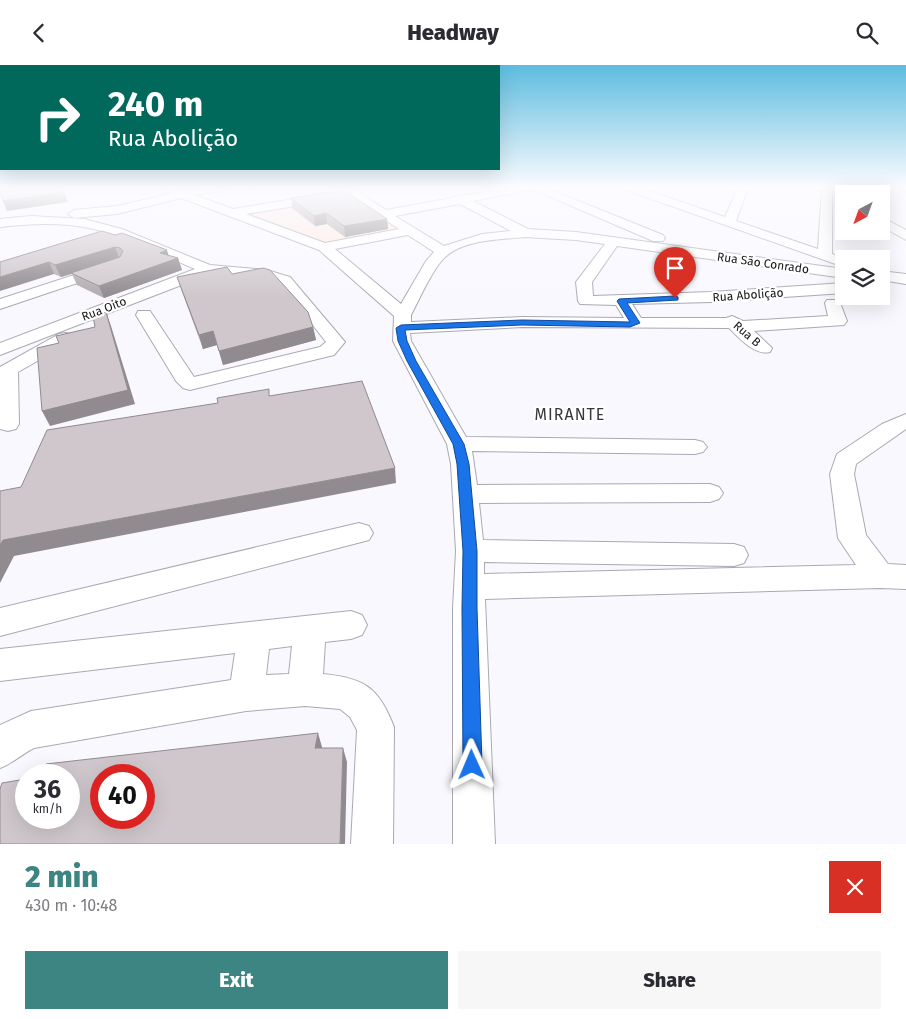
<!DOCTYPE html>
<html lang="en">
<head>
<meta charset="utf-8">
<style>
  body { margin:0; font-family:"Fira Sans",sans-serif; background:#f7f7f7; color:#2b2b33; height:100vh; display:flex; flex-direction:column; font-size:19px; white-space:nowrap }
  * { box-sizing:border-box; margin:0 }
  p { font-size:16px; color:#7c7c81 }
  .icon { flex:none; width:28px; height:28px; fill:none; stroke:currentColor; stroke-width:2; stroke-linecap:round; stroke-linejoin:round }
  .map { position:relative; height:779px; overflow:hidden }
  .side { display:flex; flex-direction:column; background:#fff; flex:1 }
  .side>* { flex:none }
  .hud { position:absolute; left:0px; top:0px; width:500px; height:105px; box-shadow:0 5px 20px #0002; background:#00695c; color:#fff; overflow:hidden }
  .needle { width:32px; rotate:221deg }
  .tools { position:absolute; left:835px; top:120px; display:grid; gap:10px }
  .tools a { display:grid; place-items:center; width:55px; height:55px; border-radius:0px; background:#fff; box-shadow:0 5px 20px #0002; font-size:25px }
  .speed { position:absolute; left:15px; top:699px; display:flex; gap:10px; font-size:25px; font-weight:700; text-align:center }
  .speed>* { display:grid; place-content:center; width:65px; height:65px; border-radius:50%; background:#fff; box-shadow:0 5px 20px #0002; line-height:1 }
  .speed small { font-size:12px; font-weight:400 }
  .speed .limit { border:8px solid #d22; background:#fff; color:#111 }
  .pin { position:absolute; display:grid; place-items:center; width:42px; height:42px; color:#fff; margin:-51px -21px; border-radius:50% 50% 50% 0; rotate:-45deg; box-shadow:0 0 5px #0007 }
  .pin .icon { rotate:45deg }
  .me { position:absolute; width:55px; margin:-28px; rotate:359deg; stroke-linejoin:round; filter:drop-shadow(0 0 4px #0008) }
  .turn { display:flex; align-items:center; gap:18px; height:105px; padding:0 25px; font-size:22px }
  .turn .icon { width:65px; height:65px; stroke-width:2.5 }
  .turn b { display:block; font-size:35px; line-height:42px }
  .round { display:grid; place-items:center; flex:none; width:52px; height:52px; border-radius:0px; background:#f7f7f7 }
  .headline { display:flex; align-items:center; justify-content:space-between; height:85px; padding:0 25px }
  h1 { font-size:30px; font-weight:800; line-height:38px; color:#3d8582 }
  .action { display:flex; gap:10px; margin-top:auto; padding:10px 25px }
  .action a { flex:1; height:58px; border-radius:0px; background:#3d8582; color:#fff; font-size:20px; font-weight:800; line-height:58px; text-align:center }
  .action a+a { background:#f7f7f7; color:#2b2b33 }
  header { display:flex; justify-content:space-between; align-items:center; height:65px; padding:0 25px; background:#fff; font-size:22px; font-weight:800 }
  .map>svg:first-child { display:block }
</style>
</head>
<body>
<header><svg class="icon" aria-label="back" viewBox="0 0 24 24"><path d="M15 5l-7 7 7 7"/></svg>Headway<svg class="icon" aria-label="search" viewBox="0 0 24 24"><circle cx="10" cy="10" r="6"/><path d="M15 15l6 6"/></svg></header>
<div class="map">
<svg width="906" height="779" viewBox="0 0 906 779">
  <rect width="100%" height="100%" fill="#f9f8ff"/>
  <path fill="#feeae3" d="M350,130L402,164L326,179L242,148Z"/>
  <g fill="none" stroke-linecap="round" stroke-linejoin="round">
    <g stroke="#aaa9b2" stroke-width="2">
      <path id="minor" d="M160,123H175L182,126L200,123H227L222,126L195,130L233,144L342,126L339,123H352L386,145L452,133L458,130L463,131L508,123H546L663,170L665,173L663,176H653L532,124L473,136L528,164L576,167L844,204V213L617,181L592,217L593,231L711,227L844,218V228L711,237L632,239L641,253H726L732,251L743,256L828,251L825,238L827,235H839L847,256L844,260L754,266L772,283L770,287C755,291 739,273 729,263L522,262L410,268L411,276L466,372L695,375L703,377L707,382L703,387L695,389L472,386L477,420L710,419L719,422L723,428L719,434L710,437L479,438L483,475L734,479L744,482L748,490L744,498L734,501L484,497V509L856,500L838,473L830,409L837,389L882,359L906,349V364L856,399L854,409L866,470L888,499L906,500V524L880,523L485,534L495,779H453V543L456,486L451,399L447,379L393,276L394,251L319,185L181,133L117,149L74,153L68,149L74,145L117,141L170,129ZM350,132L399,164L325,178L246,149ZM460,139L511,166L482,169L444,181L395,151ZM408,170L434,187L426,196L401,239L335,184ZM525,172L576,175L605,179L576,217L578,236L580,239L616,240L624,253L522,252L411,257V250C420,233 428,214 439,199C456,174 498,175 525,172Z
        M625,123H641L725,152L738,123H748L736,156L818,184L822,123H832V189L846,194H844V202L626,125Z
        M900,123H906V127Z
        M31,151L84,154L122,164L210,200L267,205L290,212L345,277L334,290L190,325L183,323L176,316L136,250L138,246H150L194,312L320,282L326,277L280,218L265,213L210,209L0,290V278L195,204C159,189 122,169 84,162C57,157 27,159 0,162V154Z
        M881,152L906,165V175L881,161Z
        M105,200L110,201L112,204L110,207L0,244V234Z
        M881,206L906,209V219L881,215Z
        M65,268L71,269L74,273L71,277L18,307L19,359L16,364L8,366L0,364V302L59,269Z
        M359,458L369,461L373,468L369,475L0,571V543Z
        M351,546L362,550L367,560L362,570L351,574L325,577L323,609C365,613 379,623 394,662L393,779H351L357,665L350,652L340,644L305,641L246,646L34,683C22,689 13,698 0,703V660L31,646L231,615L235,588L0,616V584ZM292,581L289,609L266,610L269,584Z"/>
    </g>
    <use href="#minor" fill="#fff" fill-rule="evenodd"/>
  </g>
  <path fill="#b2abaf" d="M291,133L387,154L388,164L345,172L327,159L315,161L292,143Z
    M102,166L168,190L178,193L182,205L104,233L77,220L72,209L61,212L54,209L0,197Z
    M232,209L313,262L316,275L223,300L217,280L203,284L181,224L177,212Z"/>
  <path fill="#918b8f" d="M64,127L68,137L7,146L3,136Z
    M326,148L327,159L315,161L314,151Z
    M387,154L388,164L345,172L344,161Z
    M115,182L119,193L61,212L55,200Z
    M167,185L170,196L178,193L182,205L104,233L99,221L160,188Z
    M49,197L54,209L0,226V212Z
    M106,247L111,261L135,339L50,361L42,346Z
    M313,262L316,275L223,300L219,286Z
    M213,266L217,280L203,284L199,270Z
    M395,403L396,418L14,491L0,518V480L3,475Z
    M318,668L322,682L320,697L315,683Z
    M343,683L347,697L345,779H340Z"/>
  <path fill="#cfc7cc" stroke="#918b8f" fill-rule="evenodd" d="M0,123H61L64,127L3,136L0,127Z
    M344,125L387,154L344,161L326,148L314,151L291,133Z
    M102,166L115,170L122,168L167,185L160,188L178,193L99,221L71,208L120,192L123,186L120,183L115,182L55,200L49,197L0,212V197Z
    M227,202L232,209L263,203L270,205L308,247L313,262L219,286L213,266L199,270L177,212Z
    M106,247L128,325L42,346L37,283L59,278L56,271L95,262L93,251Z
    M362,316L395,403L3,475L0,480V426L21,422L47,365L218,338L217,333L269,324V331Z
    M318,668L315,683H343L340,779H0V724L2,718L26,714V752H69V710H42L46,699ZM101,710H144V752H101Z"/>
  <linearGradient id="sky" x2="0" y2="1"><stop stop-color="#5dbcdf"/><stop offset="0.53" stop-color="#fcfcff"/><stop offset="1" stop-color="#fcfcff" stop-opacity="0"/></linearGradient>
  <rect width="906" height="232" fill="url(#sky)"/>
  <path fill="#1a73e8" stroke="#114b97" d="M675,231L678,232V235L627,238L640,258L630,262L522,260L405,265L407,276L416,296L464,379L469,399L477,486V543L482,700L479,707L472,710L466,707L463,700L462,543L463,486L457,399L453,379L407,296L398,276L396,263L401,260L522,255L630,257L617,236L619,234Z"/>
  <g text-anchor="middle" dominant-baseline="central" stroke-width="4.5" stroke-linejoin="round" paint-order="stroke">
    <g font-size="12" fill="#17171a" stroke="#fff">
      <text transform="translate(763 198) rotate(8)">Rua São Conrado</text>
      <text transform="translate(748 230) rotate(-4)">Rua Abolição</text>
      <text transform="translate(104 244) rotate(-21)">Rua Oito</text>
      <text transform="translate(747 269) rotate(41)">Rua B</text>
    </g>
    <g font-size="16" letter-spacing="1" fill="#37363d" stroke="#fff">
      <text x="570" y="349">MIRANTE</text>
    </g>
  </g>
</svg>
<div class="tools">
<a><svg class="needle" viewBox="-14 -14 28 28"><path d="M0-13l5 13h-10z" fill="#e53935"/><path d="M0 13l5-13h-10z" fill="#7c7c81"/></svg></a>
<a><svg class="icon" aria-label="layers" viewBox="0 0 24 24"><path d="M12 4l9 5-9 5-9-5zM3 14l9 5 9-5"/></svg></a>
</div>
<div class="speed"><div>36<small>km/h</small></div><div class="limit">40</div></div>
<div class="pin" style="left:675px;top:233px;background:#d93025"><svg class="icon" aria-label="arrive" viewBox="0 0 24 24"><path d="M6 21V4h12l-3 4 3 4H6"/></svg></div>
<svg class="me" style="left:472px;top:700px" viewBox="-20 -20 40 40"><path d="M0-17L14 15 0 8-14 15z" fill="#1a73e8" stroke="#fff" stroke-width="4"/></svg>
<div class="hud">
<div class="turn"><svg class="icon" aria-label="right" viewBox="0 0 24 24"><path d="M7 20v-9h11M14 6l5 5-5 5"/></svg><div><b>240 m</b>Rua Abolição</div></div>
</div>
</div>
<section class="side">
<div class="headline"><div><h1>2 min</h1><p>430 m · 10:48</p></div><a class="round" style="background:#d93025;color:#fff"><svg class="icon" aria-label="close" viewBox="0 0 24 24"><path d="M6 6l12 12M18 6L6 18"/></svg></a></div>
<div class="action"><a>Exit</a><a>Share</a></div>
</section>
</body>
</html>
